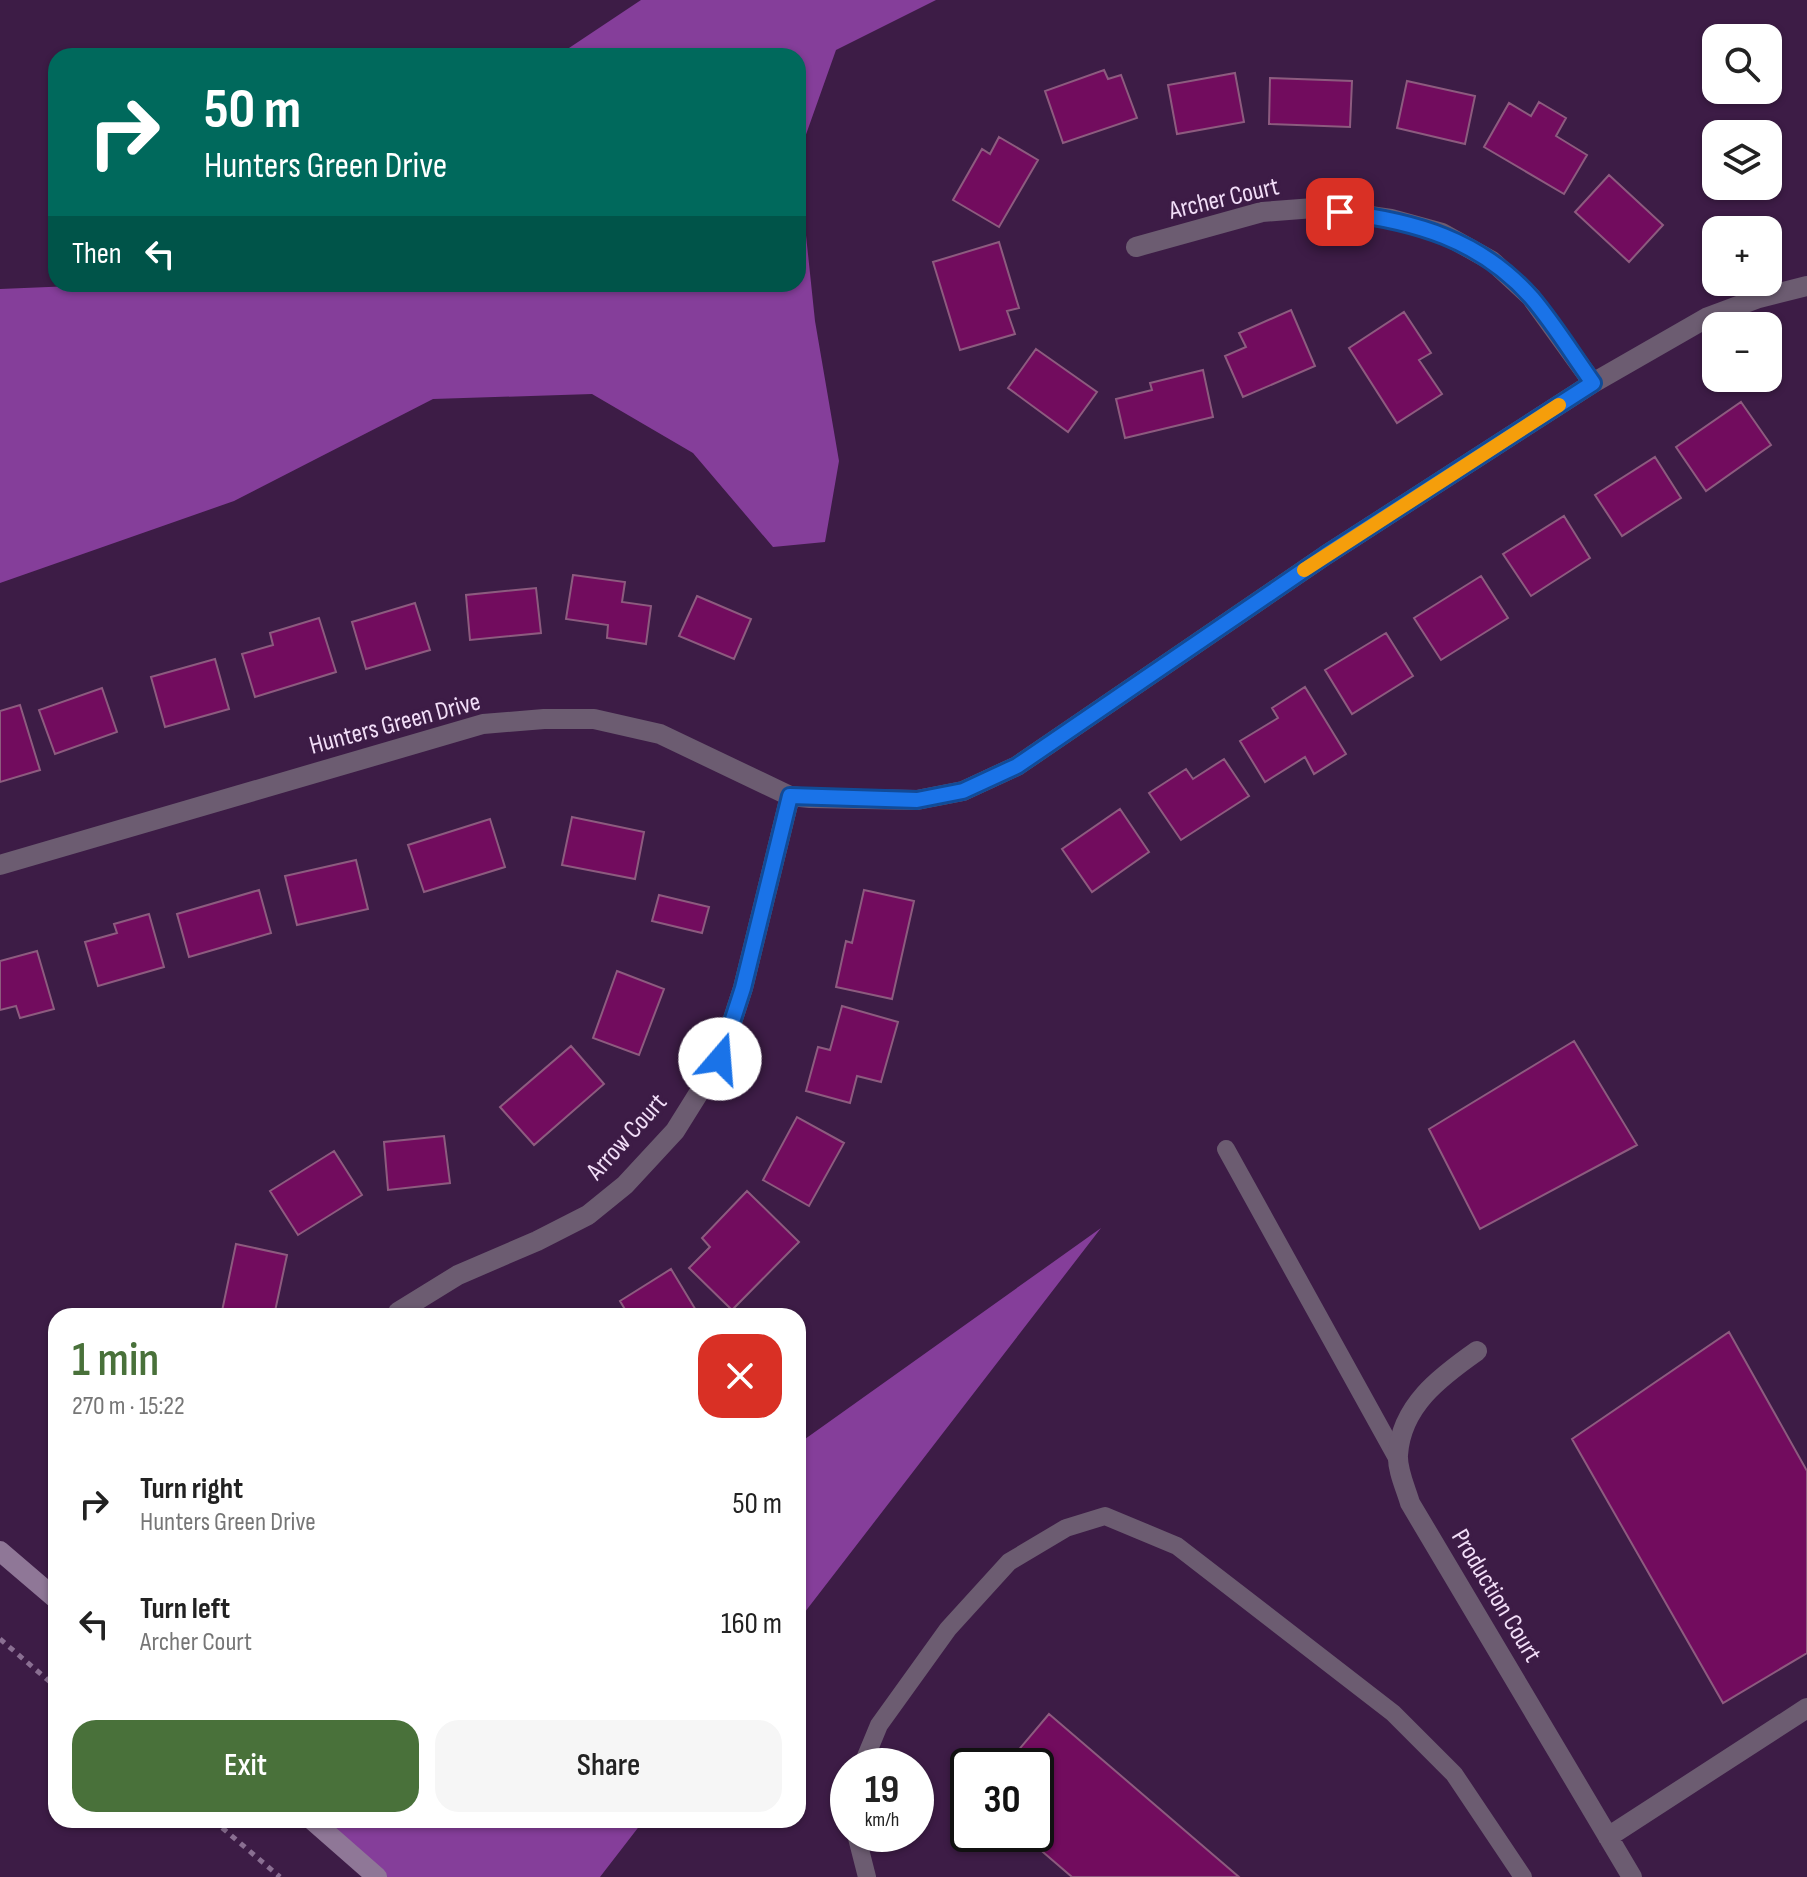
<!DOCTYPE html>
<html lang="en">
<head>
<meta charset="utf-8">
<style>
  body { margin:0; font-family:"Sofia Sans Condensed",sans-serif; background:#f6f6f6; color:#222; height:100vh; display:flex; flex-direction:column; font-size:30px; white-space:nowrap }
  * { box-sizing:border-box; margin:0 }
  p { font-size:26px; color:#767676 }
  .icon { flex:none; width:44px; height:44px; fill:none; stroke:currentColor; stroke-width:2; stroke-linecap:round; stroke-linejoin:round }
  .map { position:relative; flex:1; overflow:hidden }
  .side { position:absolute; left:48px; top:1308px; width:758px; height:520px; display:flex; flex-direction:column; background:#fff; border-radius:24px; box-shadow:0 2px 6px #0004 }
  .side>* { flex:none }
  .hud { position:absolute; left:48px; top:48px; width:758px; height:244px; border-radius:24px; box-shadow:0 2px 6px #0004; background:#00695c; color:#fff; overflow:hidden }
  .buttons { position:absolute; left:1702px; top:24px; display:grid; gap:16px }
  .buttons a { display:grid; place-items:center; width:80px; height:80px; border-radius:16px; background:#fff; box-shadow:0 2px 6px #0004; font-size:40px }
  .speed { position:absolute; left:830px; top:1748px; display:flex; gap:16px; font-size:40px; font-weight:700; text-align:center }
  .speed>* { display:grid; place-content:center; width:104px; height:104px; border-radius:50%; background:#fff; box-shadow:0 2px 6px #0004; line-height:1 }
  .speed small { font-size:20px; font-weight:400 }
  .speed .limit { border:4px solid #111; border-radius:12px; background:#fff; color:#111 }
  .pin { position:absolute; display:grid; place-items:center; width:68px; height:68px; color:#fff; margin:-34px; border-radius:16px; box-shadow:0 4px 12px #0006 }
  .me { position:absolute; width:88px; margin:-44px; rotate:18deg; stroke-linejoin:round; filter:drop-shadow(0 0 6px #0008) }
  .turn { display:flex; align-items:center; gap:28px; height:168px; padding:0 24px; font-size:36px }
  .turn .icon { width:104px; height:104px; stroke-width:2.5 }
  .turn b { display:block; font-size:56px; line-height:68px }
  .then { display:flex; align-items:center; height:76px; padding:0 24px; background:#0003; gap:16px; font-size:30px }
  .round { display:grid; place-items:center; flex:none; width:84px; height:84px; border-radius:24px; background:#f6f6f6 }
  .summary { display:flex; align-items:center; justify-content:space-between; height:136px; padding:0 24px }
  h1 { font-size:48px; font-weight:600; line-height:60px; color:#49713a }
  .cta { display:flex; gap:16px; margin-top:auto; padding:16px 24px }
  .cta a { flex:1; height:92px; border-radius:24px; background:#49713a; color:#fff; font-size:32px; font-weight:600; line-height:92px; text-align:center }
  .cta a+a { background:#f6f6f6; color:#222 }
  ul { padding:0; list-style:none }
  li { display:flex; align-items:center; gap:24px; height:120px; padding:0 24px }
  li div { flex:1 }
  li b { display:block; font-size:30px }
  li em { font-style:normal }
  .map>svg:first-child { display:block }
</style>
</head>
<body>
<div class="map">
<svg width="1807" height="1877" viewBox="0 0 1807 1877">
  <rect width="100%" height="100%" fill="#3d1c46"/>
  <path fill="#853e9a" d="M641,0H936L836,50L798,157V56H557Z
    M798,159L815,321L839,461L825,542L773,547L693,453L592,394L433,399L234,501L0,583V289L121,284H798Z
    M1101,1228L798,1621V1444Z
    M312,1820H644L600,1877H377Z"/>
  <path fill="#720c5e" stroke="#8d5b7f" stroke-width="2" d="M1104,70L1108,79L1121,75L1137,118L1063,143L1045,91Z
    M1235,73L1244,122L1177,134L1168,85Z
    M1270,78L1352,81L1350,127L1269,124Z
    M1407,81L1475,96L1465,144L1397,128Z
    M1539,102L1566,118L1556,136L1587,155L1564,194L1484,147L1509,103L1531,116Z
    M999,137L1038,160L999,227L953,200L982,149L990,154Z
    M1609,175L1663,225L1629,262L1575,212Z
    M999,242L1019,308L1007,311L1015,334L960,350L933,262Z
    M1291,310L1315,366L1243,397L1225,356L1246,347L1239,333Z
    M1404,312L1431,353L1419,360L1442,394L1397,423L1349,348Z
    M1036,349L1097,392L1068,432L1008,388Z
    M1203,370L1213,417L1125,438L1116,399L1152,390L1150,383Z
    M1741,402L1771,445L1706,491L1676,447Z
    M1655,457L1681,498L1622,536L1595,495Z
    M1564,516L1590,558L1531,596L1503,554Z
    M573,575L625,582L622,602L651,606L646,644L607,638L608,625L566,619Z
    M1481,576L1508,618L1441,660L1414,618Z
    M536,588L541,633L470,640L466,595Z
    M697,596L751,619L734,659L679,636Z
    M415,603L430,650L366,669L352,622Z
    M319,618L336,672L255,697L242,654L273,645L270,633Z
    M1386,633L1413,676L1352,714L1325,670Z
    M215,659L229,709L165,727L151,677Z
    M1305,687L1346,754L1314,774L1305,757L1265,782L1240,741L1278,718L1272,708Z
    M102,688L117,732L55,754L39,710Z
    M20,705L40,770L0,782V711Z
    M1224,759L1249,796L1181,840L1149,793L1186,769L1193,779Z
    M1120,809L1149,852L1092,892L1062,849Z
    M572,817L644,832L635,879L562,865Z
    M490,819L505,867L424,892L408,845Z
    M356,860L368,909L297,925L285,876Z
    M259,890L271,933L189,957L177,914Z
    M864,890L914,901L892,999L836,987L846,941L852,943Z
    M659,895L709,907L702,933L652,921Z
    M149,914L164,967L98,986L85,942L117,933L114,924Z
    M37,951L54,1009L20,1018L16,1006L0,1010V961Z
    M617,971L664,989L639,1055L593,1038Z
    M842,1006L898,1022L881,1082L857,1076L850,1103L806,1091L818,1047L830,1050Z
    M1574,1041L1637,1145L1480,1229L1429,1129Z
    M571,1046L604,1084L534,1145L500,1107Z
    M797,1117L844,1143L809,1206L763,1180Z
    M444,1136L450,1183L388,1190L384,1142Z
    M334,1151L362,1195L298,1235L270,1191Z
    M747,1191L799,1242L732,1310L689,1268L710,1247L702,1238Z
    M236,1244L287,1255L274,1316H221Z
    M671,1269L697,1312L692,1316H629L620,1301Z
    M1729,1332L1807,1471V1653L1723,1703L1572,1439Z
    M1049,1714L1239,1877H1072L1022,1834H1036V1766H1005Z"/>
  <g fill="none" stroke-linecap="round" stroke-linejoin="round">
    <path stroke="#8a6f92" stroke-width="5" stroke-dasharray="6 6" stroke-linecap="butt" d="M0,1639L56,1687
      M213,1820L280,1877"/>
    <path stroke="#6c5c71" stroke-width="18" d="M1226,1149L1397,1458
      M862,1766L879,1725L948,1629L1009,1562L1066,1528L1105,1516L1177,1546L1393,1713L1454,1774L1523,1877
      M848,1801V1803
      M856,1834L867,1877"/>
    <path stroke="#6c5c71" stroke-width="20" d="M1136,247L1262,212L1314,208L1391,219L1442,233L1492,261L1531,297L1593,383
      M0,865L483,724L544,719H594L660,734L790,796L810,798L917,800L963,791L1017,766L1326,555L1593,383L1708,317L1759,298L1807,286
      M398,1312L458,1275L537,1241L588,1215L625,1185L675,1131L720,1059L743,988L790,796
      M1477,1351C1440,1377 1401,1406 1398,1455C1397,1470 1406,1489 1410,1503L1632,1877
      M1608,1837L1807,1708"/>
    <path stroke="#8f7797" stroke-width="20" d="M0,1551L56,1599
      M312,1820L377,1877"/>
  </g>
  <g fill="none" stroke-linecap="round" stroke-linejoin="round">
    <g stroke="#114b97" stroke-width="20">
      <path id="route" d="M720,1059L743,988L790,796L917,800L963,791L1017,766L1326,555L1593,383C1573,355 1554,324 1532,298C1480,239 1414,221 1340,212"/>
    </g>
    <use href="#route" stroke="#1a73e8" stroke-width="14"/>
    <path stroke="#f59e0b" stroke-width="14" d="M1304,570L1559,405"/>
  </g>
  <g text-anchor="middle" dominant-baseline="central" stroke-width="7" stroke-linejoin="round" paint-order="stroke">
    <g font-size="26" fill="#f2def8" stroke="#3d1c46">
      <text transform="translate(1224 199) rotate(-13)">Archer Court</text>
      <text transform="translate(395 724) rotate(-15)">Hunters Green Drive</text>
      <text transform="translate(627 1137) rotate(-48)">Arrow Court</text>
      <text transform="translate(1496 1596) rotate(59)">Production Court</text>
    </g>
  </g>
</svg>
<div class="buttons">
<a><svg class="icon" aria-label="search" viewBox="0 0 24 24"><circle cx="10" cy="10" r="6"/><path d="M15 15l6 6"/></svg></a>
<a><svg class="icon" aria-label="layers" viewBox="0 0 24 24"><path d="M12 4l9 5-9 5-9-5zM3 14l9 5 9-5"/></svg></a>
<a>+</a>
<a>−</a>
</div>
<div class="speed"><div>19<small>km/h</small></div><div class="limit">30</div></div>
<div class="pin" style="left:1340px;top:212px;background:#d93025"><svg class="icon" aria-label="arrive" viewBox="0 0 24 24"><path d="M6 21V4h12l-3 4 3 4H6"/></svg></div>
<svg class="me" style="left:720px;top:1059px" viewBox="-20 -20 40 40"><circle r="19" fill="#fff"/><path d="M0-13L10 11 0 6-10 11z" fill="#1a73e8"/></svg>
<div class="hud">
<div class="turn"><svg class="icon" aria-label="right" viewBox="0 0 24 24"><path d="M7 20v-9h11M14 6l5 5-5 5"/></svg><div><b>50 m</b>Hunters Green Drive</div></div>
<div class="then">Then<svg class="icon" aria-label="left" viewBox="0 0 24 24"><path d="M17 20v-9H6M10 6l-5 5 5 5"/></svg></div>
</div>
<section class="side">
<div class="summary"><div><h1>1 min</h1><p>270 m · 15:22</p></div><a class="round" style="background:#d93025;color:#fff"><svg class="icon" aria-label="close" viewBox="0 0 24 24"><path d="M6 6l12 12M18 6L6 18"/></svg></a></div>
<ul>
<li><svg class="icon" aria-label="right" viewBox="0 0 24 24"><path d="M7 20v-9h11M14 6l5 5-5 5"/></svg><div><b>Turn right</b><p>Hunters Green Drive</p></div><em>50 m</em></li>
<li><svg class="icon" aria-label="left" viewBox="0 0 24 24"><path d="M17 20v-9H6M10 6l-5 5 5 5"/></svg><div><b>Turn left</b><p>Archer Court</p></div><em>160 m</em></li>
</ul>
<div class="cta"><a>Exit</a><a>Share</a></div>
</section>
</div>
</body>
</html>
